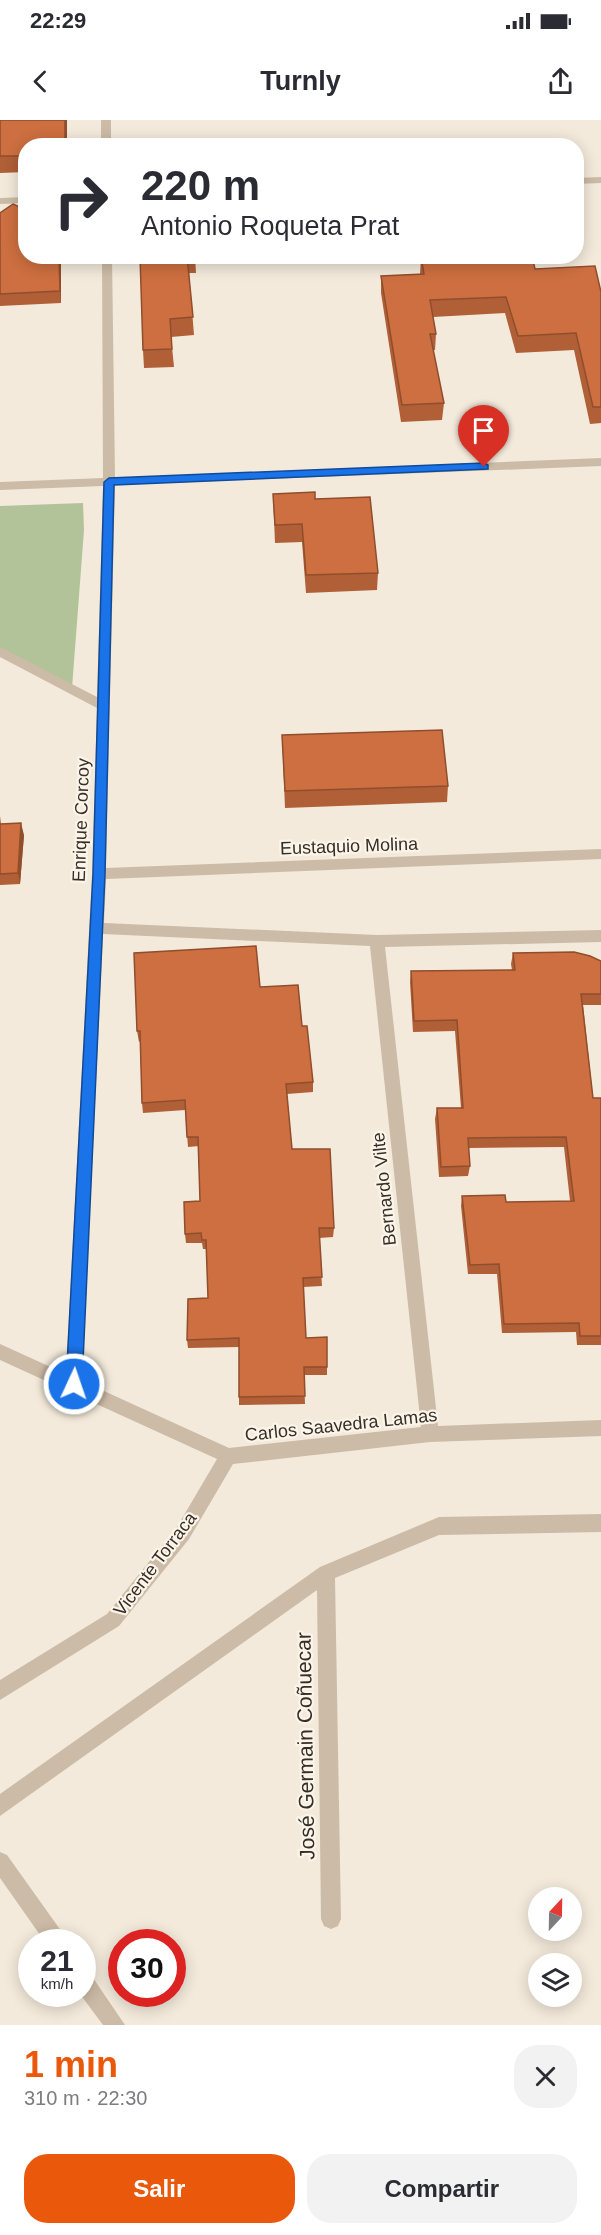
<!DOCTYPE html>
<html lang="es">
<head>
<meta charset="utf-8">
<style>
  body { margin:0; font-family:Helvetica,sans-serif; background:#f2f2f3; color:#2b2b33; height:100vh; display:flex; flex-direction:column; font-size:22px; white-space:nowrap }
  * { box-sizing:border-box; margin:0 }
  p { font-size:20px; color:#7c7c81 }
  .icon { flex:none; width:33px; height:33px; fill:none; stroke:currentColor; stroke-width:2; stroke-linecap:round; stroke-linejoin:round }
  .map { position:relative; height:1905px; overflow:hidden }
  .drawer { display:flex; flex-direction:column; background:#fff; flex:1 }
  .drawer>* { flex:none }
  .guide { position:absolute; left:18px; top:18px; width:566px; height:126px; border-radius:24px; box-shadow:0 3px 15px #0003; background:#fff; color:#2b2b33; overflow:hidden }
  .needle { width:39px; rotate:22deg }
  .buttons { position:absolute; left:528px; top:1767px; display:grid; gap:12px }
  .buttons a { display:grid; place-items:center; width:54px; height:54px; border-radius:50%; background:#fff; box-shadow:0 3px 15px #0003; font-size:30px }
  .speed { position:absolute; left:18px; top:1809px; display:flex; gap:12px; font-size:30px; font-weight:700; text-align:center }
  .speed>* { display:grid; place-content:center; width:78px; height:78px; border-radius:50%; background:#fff; box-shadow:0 3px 15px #0003; line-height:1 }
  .speed small { font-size:15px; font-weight:400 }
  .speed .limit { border:9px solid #d22; background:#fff; color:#111 }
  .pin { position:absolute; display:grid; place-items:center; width:51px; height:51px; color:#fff; margin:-62px -26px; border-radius:50% 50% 50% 0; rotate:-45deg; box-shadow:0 0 6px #0007 }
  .pin .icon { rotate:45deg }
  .me { position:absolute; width:66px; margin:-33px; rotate:3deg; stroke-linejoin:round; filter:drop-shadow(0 0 4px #0008) }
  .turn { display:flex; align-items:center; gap:21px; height:126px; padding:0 24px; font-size:27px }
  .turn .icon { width:78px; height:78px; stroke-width:2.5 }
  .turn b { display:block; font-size:42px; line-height:51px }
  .round { display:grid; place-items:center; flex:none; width:63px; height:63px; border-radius:24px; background:#f2f2f3 }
  .overview { display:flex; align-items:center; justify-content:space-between; height:102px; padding:0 24px }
  h1 { font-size:36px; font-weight:700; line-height:45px; color:#ea580c }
  .action { display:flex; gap:12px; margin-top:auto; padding:12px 24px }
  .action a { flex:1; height:69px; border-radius:24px; background:#ea580c; color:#fff; font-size:24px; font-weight:700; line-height:69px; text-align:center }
  .action a+a { background:#f2f2f3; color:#2b2b33 }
  .status { display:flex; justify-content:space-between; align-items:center; height:42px; padding:0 30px; background:#fff; direction:ltr }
  .status svg { height:16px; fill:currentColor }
  header { display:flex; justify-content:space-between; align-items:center; height:78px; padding:0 24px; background:#fff; font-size:27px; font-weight:700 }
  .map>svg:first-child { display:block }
</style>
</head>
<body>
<div class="status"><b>22:29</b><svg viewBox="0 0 49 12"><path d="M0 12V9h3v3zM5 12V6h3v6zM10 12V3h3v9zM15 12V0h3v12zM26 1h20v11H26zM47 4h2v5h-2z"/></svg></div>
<header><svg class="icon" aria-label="back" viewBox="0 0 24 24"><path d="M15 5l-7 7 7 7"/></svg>Turnly<svg class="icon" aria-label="share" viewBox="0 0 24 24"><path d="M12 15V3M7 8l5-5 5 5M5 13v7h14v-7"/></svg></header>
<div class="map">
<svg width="601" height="1905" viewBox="0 0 601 1905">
  <rect width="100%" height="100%" fill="#f3eadb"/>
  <path fill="#b2c39a" d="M83,383L84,410L72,568L0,529V386Z"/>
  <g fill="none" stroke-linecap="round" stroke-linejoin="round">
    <path fill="#ccbba6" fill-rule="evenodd" d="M101,0H111V26H101Z
      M601,57V63L576,64V58Z
      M26,77V83L0,84V78Z
      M102,136H112L115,358L601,338V346L115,365L106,748L601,729V739L106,759L104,803L377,815L601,810V822L385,827L438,1306L601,1300V1316L430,1322L233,1344L189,1419L119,1506L0,1580V1560L107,1494L177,1407L217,1339L0,1240V1224L66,1254L92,754L97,588L0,537V527L97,577L103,366L0,370V362L103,358ZM103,814L370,826L421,1307L229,1328L82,1261Z
      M601,1394V1412L439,1415L335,1458L341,1799L338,1806L331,1809L324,1806L321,1799L317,1470L0,1696V1674L320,1447L439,1397Z
      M0,1732L7,1735L64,1815L67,1822H45L0,1758Z
      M82,1849L89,1852L125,1905H103L80,1874H82Z"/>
  </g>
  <path fill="#b05f37" d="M0,0L67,8V26H26V52L0,53Z
    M0,93L26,136H64V144H61V183L0,186Z
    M140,136H195L196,153H189L194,215L171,217L174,247L144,248L143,230Z
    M421,137L535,149L601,172V303L590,304L574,230L516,233L505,193L433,197L436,214L435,230H433L444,283L442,300L401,302L381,173V156L420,154Z
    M273,374L315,379L378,453L377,470L306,473L302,422L275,423Z
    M282,615L448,666L447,682L285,688Z
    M0,696L1,704L24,715L20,764L0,765Z
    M513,833L601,841V885H583L593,978H601V1225H577L576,1212L502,1213L497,1154H468L461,1086L462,1076L506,1082L570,1081L564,1027L468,1028L470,1046L468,1056L439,1057L435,999L437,988H461L455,911L413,912L410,862L411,851L512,850L511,844Z
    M260,867L302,906L313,962V972L287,974L292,1029L334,1108L333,1117L319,1118L322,1166L303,1167L306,1218L327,1247V1255H304L305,1284L239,1285V1227L188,1228L187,1220L208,1178L207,1129H203L202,1123H186L185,1114L200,1081L199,1026L188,1027L185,990L143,993L142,983L140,921L139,922L137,911Z"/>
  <path fill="#904e2d" d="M65,0H67V26H65Z
    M59,136L61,144V183L60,171Z
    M21,703L24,715L20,764L18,753Z"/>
  <path fill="#cd6f40" stroke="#904e2d" stroke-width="1.5" d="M0,0H65V21L39,22V26H26V36H0Z
    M13,84L26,90V136H59L60,171L0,174V93Z
    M140,136H187L193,197L170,199L172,229L143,230Z
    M432,136H532L535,149L595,146L601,172V287H593L576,213L518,216L506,177L430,180L436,214H430L444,283L402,285L381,156L424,154L421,137Z
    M315,372V379L370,377L378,453L306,455L302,404L275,405L273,374Z
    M442,610L448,666L285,671L282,615Z
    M21,703L18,753L0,754V704Z
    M256,826L260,867L298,865L302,906H307L313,962L286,964L292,1029H330L334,1108H319L322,1157L303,1158L306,1218L327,1217V1247H304L305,1276L239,1277V1218L187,1220L188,1179L208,1178L206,1120H202L201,1113L185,1114L184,1082L200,1081L198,1017H187L185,980L142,983L140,911H137L134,833Z
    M574,832L590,836L601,841V874H581L593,978H601V1216H580L579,1203L504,1204L499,1144L470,1145L462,1076L505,1075L506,1082L574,1081L566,1017L468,1018L470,1046L441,1047L437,988H463L457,900L414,901L411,851L515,850L513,833Z"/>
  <path fill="#1a73e8" stroke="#114b97" stroke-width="1.5" d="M484,343L488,345V349L114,365L105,754L82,1264L79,1269L74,1271L69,1269L66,1264L93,754L104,362L109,358Z"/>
  <g text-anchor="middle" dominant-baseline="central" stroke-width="4.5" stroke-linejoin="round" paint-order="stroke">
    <g font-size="18" fill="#382e28" stroke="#fbf4e8">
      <text transform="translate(81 700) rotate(-88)">Enrique Corcoy</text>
      <text transform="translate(349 726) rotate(-2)">Eustaquio Molina</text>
      <text transform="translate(384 1069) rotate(-96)">Bernardo Vilte</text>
      <text transform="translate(341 1305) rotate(-6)">Carlos Saavedra Lamas</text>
      <text transform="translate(155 1444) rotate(-53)">Vicente Torraca</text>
    </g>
    <g font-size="21" fill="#382e28" stroke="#fbf4e8">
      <text transform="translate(305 1626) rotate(-91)">José Germain Coñuecar</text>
    </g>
  </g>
</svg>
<div class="buttons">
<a><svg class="needle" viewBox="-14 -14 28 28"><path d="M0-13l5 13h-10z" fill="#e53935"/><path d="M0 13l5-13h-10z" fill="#7c7c81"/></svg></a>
<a><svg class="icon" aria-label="layers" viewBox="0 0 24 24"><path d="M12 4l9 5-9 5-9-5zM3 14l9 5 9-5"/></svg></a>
</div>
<div class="speed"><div>21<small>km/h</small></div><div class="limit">30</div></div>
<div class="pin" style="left:484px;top:347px;background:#d93025"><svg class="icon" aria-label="arrive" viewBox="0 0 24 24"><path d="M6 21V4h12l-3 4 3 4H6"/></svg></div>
<svg class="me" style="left:74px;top:1264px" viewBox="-20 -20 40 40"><circle r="17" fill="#1a73e8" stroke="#fff" stroke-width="3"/><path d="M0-11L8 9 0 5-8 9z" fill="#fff"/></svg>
<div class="guide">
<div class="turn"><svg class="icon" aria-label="right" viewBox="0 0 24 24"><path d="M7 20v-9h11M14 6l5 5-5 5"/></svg><div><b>220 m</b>Antonio Roqueta Prat</div></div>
</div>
</div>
<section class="drawer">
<div class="overview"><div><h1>1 min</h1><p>310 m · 22:30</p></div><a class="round"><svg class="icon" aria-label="close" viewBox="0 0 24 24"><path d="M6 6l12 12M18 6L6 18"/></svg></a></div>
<div class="action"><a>Salir</a><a>Compartir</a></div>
</section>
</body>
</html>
